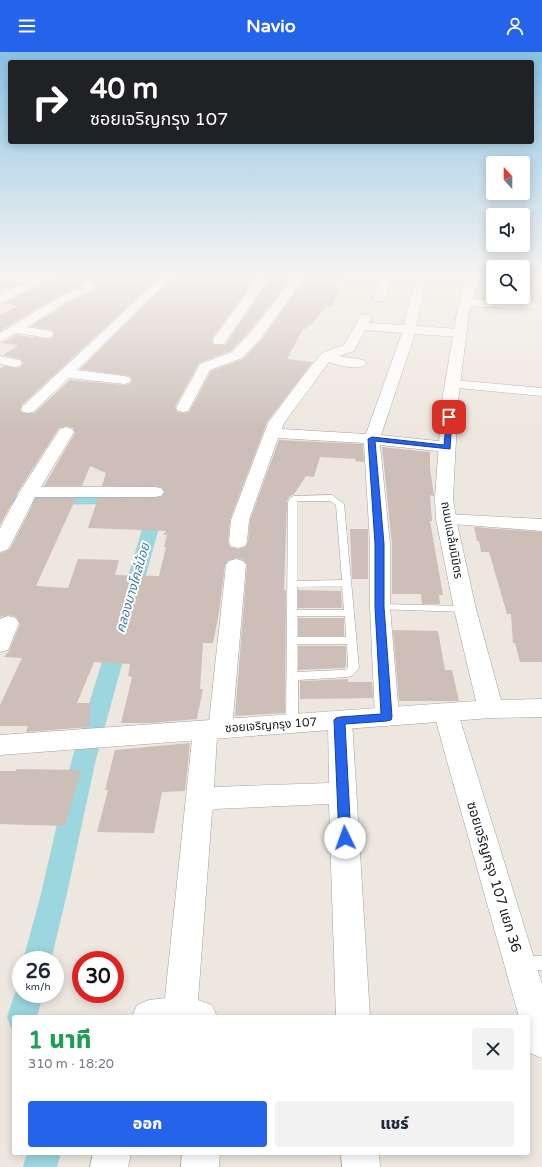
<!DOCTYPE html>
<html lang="th">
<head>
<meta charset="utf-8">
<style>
  body { margin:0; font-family:"Varela Round","Noto Sans Thai",sans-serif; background:#f2f2f3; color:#1f2937; height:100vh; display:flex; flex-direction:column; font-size:15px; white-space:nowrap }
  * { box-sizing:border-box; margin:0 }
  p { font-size:13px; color:#747a83 }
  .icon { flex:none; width:22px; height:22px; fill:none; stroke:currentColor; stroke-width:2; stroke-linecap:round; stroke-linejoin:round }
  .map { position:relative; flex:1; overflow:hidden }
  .panel { position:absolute; left:12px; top:963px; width:518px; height:140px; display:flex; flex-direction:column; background:#fff; border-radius:4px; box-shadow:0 2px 10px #0003 }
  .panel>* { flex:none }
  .top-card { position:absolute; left:8px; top:8px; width:526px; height:84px; border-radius:4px; box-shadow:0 2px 10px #0003; background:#202124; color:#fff; overflow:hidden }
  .needle { width:26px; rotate:339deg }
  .controls { position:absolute; left:486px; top:104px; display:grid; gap:8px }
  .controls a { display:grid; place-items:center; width:44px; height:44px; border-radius:4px; background:#fff; box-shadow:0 2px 10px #0003; font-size:20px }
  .speed { position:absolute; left:12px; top:899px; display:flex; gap:8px; font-size:20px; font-weight:700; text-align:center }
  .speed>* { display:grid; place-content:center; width:52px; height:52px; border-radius:50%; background:#fff; box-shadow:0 2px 10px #0003; line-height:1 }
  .speed small { font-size:10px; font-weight:400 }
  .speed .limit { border:6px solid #d22; background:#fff; color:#111 }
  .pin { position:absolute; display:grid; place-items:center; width:34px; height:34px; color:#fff; margin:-17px; border-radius:8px; box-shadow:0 2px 6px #0006 }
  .me { position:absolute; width:44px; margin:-22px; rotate:357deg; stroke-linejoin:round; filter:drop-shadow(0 0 3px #0008) }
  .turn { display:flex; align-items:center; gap:14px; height:84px; padding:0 16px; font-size:18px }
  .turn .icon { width:52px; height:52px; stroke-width:2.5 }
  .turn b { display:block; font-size:28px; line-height:34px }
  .round { display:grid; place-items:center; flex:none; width:42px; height:42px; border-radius:4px; background:#f2f2f3 }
  .head { display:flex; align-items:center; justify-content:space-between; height:68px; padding:0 16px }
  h1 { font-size:24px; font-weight:800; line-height:30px; color:#1e9e55 }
  .action { display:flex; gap:8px; margin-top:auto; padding:8px 16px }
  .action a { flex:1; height:46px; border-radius:4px; background:#2563eb; color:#fff; font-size:16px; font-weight:800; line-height:46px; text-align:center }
  .action a+a { background:#f2f2f3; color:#1f2937 }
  header { display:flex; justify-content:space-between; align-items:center; height:52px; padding:0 16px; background:#2563eb; color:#fff; font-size:18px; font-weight:800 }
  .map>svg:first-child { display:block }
</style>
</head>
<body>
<header><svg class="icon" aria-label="menu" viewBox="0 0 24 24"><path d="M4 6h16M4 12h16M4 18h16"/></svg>Navio<svg class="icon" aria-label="person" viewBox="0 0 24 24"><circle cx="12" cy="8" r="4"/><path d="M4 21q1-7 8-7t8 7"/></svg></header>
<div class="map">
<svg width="542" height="1115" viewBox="0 0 542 1115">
  <rect width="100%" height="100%" fill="#ede7df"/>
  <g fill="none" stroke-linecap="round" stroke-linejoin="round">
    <path fill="#9cd6de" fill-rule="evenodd" d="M181,413L186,415L189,418L167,447L139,548L137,552L130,554L123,552L121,548L151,447L176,415Z
      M123,442L129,444L131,447L129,450L123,452L0,453V443Z
      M119,580L126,582L129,587L96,707L66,846L51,908H23L40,846L72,707L109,587L112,582Z
      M21,930V942H43L37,965H14V977L11,976L7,965L18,932Z
      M27,1101H61L57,1115H23Z"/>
  </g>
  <path fill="#cdbfb8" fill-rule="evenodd" d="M57,222H162L22,353L20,358L23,361H34L70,328L124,333L130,332L132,327L129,324L80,317L176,222H209L208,223L250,226L253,222H294L250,279L231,299L199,311L175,355L177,360L183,361L189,360L211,319L243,307L262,287L308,222H347L336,241H338L331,255L327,254L311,273H309L306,277H303L287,307L313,310L267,370L230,468L228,490L230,495L238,497L245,495L248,490L250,468L279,388L363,392L364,410L355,409L356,407L320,405L314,425L306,424L294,442L290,444L287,449L284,538H286L285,661L235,664L247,513L243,508L236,506L229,508L225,513L219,560L213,591H203L200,637H203L197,667L151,671H121L132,625L128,624L130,612L94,610L77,651H91L89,675L26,680L28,674H0V653L22,606L4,605L9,599L20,572L16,565L8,563L0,565V501L7,499L11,495L36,446H76L36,534L68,536L78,507L119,508L115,523L159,524L166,495H164L167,483H163L166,479L88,476L98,446L161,445L166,440L161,435L102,434L106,421L90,414L82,434H44L75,381L73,376L66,374L59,376L18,440L0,473V317L4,314L15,316L20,315L23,312L20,307L3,303L19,293L2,291L17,283L47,287L52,286L54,282L52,278L31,274L74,247L91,241L96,236L91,230H83L80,233L81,235L64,241L0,279V263L17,254L5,251L56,225ZM262,225L268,228V230L225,293H213L212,289L213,285L256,226Z
    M0,228L19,232L4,239L0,238Z
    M382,395L430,400V416L434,444L430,443L432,469H430L443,543H439L440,552H422L421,542H392V492Z
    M474,475L542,480V610H520L515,591H513L511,562H507L489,500H481L479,489H477Z
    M350,477H368V527H352Z
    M298,538L341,539L342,556H298Z
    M298,566H344V584H298Z
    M393,578L438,579L445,618H452L459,649H399Z
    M298,594H346V614L344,616L298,618Z
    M348,627V630H372L373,646L300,647V629Z
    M190,691L185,739L162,740L154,781L97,780L108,738H105L115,698Z
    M16,717L81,718L65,774L0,772V719H16Z"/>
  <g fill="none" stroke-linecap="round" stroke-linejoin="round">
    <g stroke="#a2a2a2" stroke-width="1">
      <path id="service" d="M332,443L344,452L359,616L352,624L348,625L298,628V672L296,675L292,676L288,675L286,672L288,450L291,445L294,444ZM297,449H330L336,453L342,528L297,529ZM342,534L344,558H297V535ZM297,564H345L346,585H297ZM297,592H347L348,615L345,618H340L297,620Z
        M380,552L465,554L470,557L465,560L376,557L375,555Z
        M523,904H542V918H523L518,916L515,911L518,906Z"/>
    </g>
    <g stroke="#a2a2a2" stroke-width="1">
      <path id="minor" d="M0,222H11L34,226L43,222H56L55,224L0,252V243L24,231L0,226Z
        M164,222H175L77,318L124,324L129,325L131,328L129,331L124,332L69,326L33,360L28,361L23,360L21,357L23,354Z
        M296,222H307L261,286L242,306L210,318L188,359L183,360L178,359L176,356L200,312L232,300L251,280Z
        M383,222H393L385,247L383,249H375L373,247Z
        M417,222H427L416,274L460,277L464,278L466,281L464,284L460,285L415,282L381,383L447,390L453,392L455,395L453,398L447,400L380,393L390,492V555L399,665L396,671L387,674L378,671L375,665L370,555V492L364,391L278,386L249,468L247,490L245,494L238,496L231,494L229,490L231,468L268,371L303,324L322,301L344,293L361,263H369L371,266L369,271L404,273ZM365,278L402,281L366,382L282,377L284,371L329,310C340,314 353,317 364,314L366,311L364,308L339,304L354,299Z
        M523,222L542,223V229L523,227Z
        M261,226L267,229L224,292H214L213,289L214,286L257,227Z
        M87,230L91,231L95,236L91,240L73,246L27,275L52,279L53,282L52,285L47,286L17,281L0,290V281L65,242L83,236L81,233L83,231Z
        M466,247L533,249L537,250L539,253L537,256L533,257L462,254L460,251L462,248Z
        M0,304L20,308L22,311L20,314L15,315L0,312Z
        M453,328L542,336V344L448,335L446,332L448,329Z
        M66,375L72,377L74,380L41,435H155L161,436L164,440L161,444L155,445H35L10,494L7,498L0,500V476L19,441L58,380L60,377Z
        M446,462L542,467V479L440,471L437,467L440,463Z
        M236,507L243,509L246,513L232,677L229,684L220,686L217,685L214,735L329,731L328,669L331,663L340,660L349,663L352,669L370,965H336L329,752L214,757L212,760L198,948L212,953L217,965H132L137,953L149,948L165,946L193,678L196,671L205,669L209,670L226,513L229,509Z
        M8,564L16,566L19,571L8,598L0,600V567Z
        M446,652L455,655L458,661L542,932V1006L530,1001L528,996V965H519L445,702L434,661L437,655Z
        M93,1101H131L128,1115H90Z
        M182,1101H220L219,1115H181Z
        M341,1101H379L380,1115H342Z"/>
    </g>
    <g stroke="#a2a2a2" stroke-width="1">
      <path id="tertiary" d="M467,222H479L469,261L458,349L453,446L456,467L476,557L501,648L542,647V665L491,666L0,703V683L476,649L454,557L436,467L435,446L442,349L457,261Z"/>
    </g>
    <use href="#service" fill="#fff" fill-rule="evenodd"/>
    <use href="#minor" fill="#fff" fill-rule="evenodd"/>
    <use href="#tertiary" fill="#fff" fill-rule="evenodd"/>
  </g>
  <linearGradient id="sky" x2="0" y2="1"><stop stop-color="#89c2e4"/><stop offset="0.59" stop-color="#f7f4f1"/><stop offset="1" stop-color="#f7f4f1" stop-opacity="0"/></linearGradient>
  <rect width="542" height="378" fill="url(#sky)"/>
  <path fill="#2563eb" stroke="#184099" d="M447,363L452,365L450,397L375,389L384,492V555L392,665L391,668L387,669L345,672L351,786L349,789L345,791L340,789L339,786L334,668L336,666L340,665L381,662L375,555V492L368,387L372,385L444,393Z"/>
  <g text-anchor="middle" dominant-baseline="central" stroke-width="4" stroke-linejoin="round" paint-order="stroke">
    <g font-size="12" fill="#1b1b1b" stroke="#fff">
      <text transform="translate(452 488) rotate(80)">ถนนแฉล้มนิมิตร</text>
      <text transform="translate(271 673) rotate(-4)">ซอยเจริญกรุง 107</text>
    </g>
    <g font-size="13" font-style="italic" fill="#3e789e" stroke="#fff">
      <text transform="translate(133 536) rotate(-74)">คลองบางโคล่น้อย</text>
    </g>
    <g font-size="14" fill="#1b1b1b" stroke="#fff">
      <text transform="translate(494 825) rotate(73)">ซอยเจริญกรุง 107 แยก 36</text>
    </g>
  </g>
</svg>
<div class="controls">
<a><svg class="needle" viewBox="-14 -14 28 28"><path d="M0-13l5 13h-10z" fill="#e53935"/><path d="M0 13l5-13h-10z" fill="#747a83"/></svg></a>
<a><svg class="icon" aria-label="sound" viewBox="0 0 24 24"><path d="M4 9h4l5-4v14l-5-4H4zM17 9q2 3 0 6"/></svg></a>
<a><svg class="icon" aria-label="search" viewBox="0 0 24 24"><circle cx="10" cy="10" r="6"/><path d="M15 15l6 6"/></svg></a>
</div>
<div class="speed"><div>26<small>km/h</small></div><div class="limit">30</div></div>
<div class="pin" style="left:449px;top:365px;background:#d93025"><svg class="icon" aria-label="arrive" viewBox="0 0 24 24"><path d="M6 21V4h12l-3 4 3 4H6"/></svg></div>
<svg class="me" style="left:345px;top:786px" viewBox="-20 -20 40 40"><circle r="19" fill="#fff"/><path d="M0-13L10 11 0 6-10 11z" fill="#2563eb"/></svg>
<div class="top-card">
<div class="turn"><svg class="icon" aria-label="right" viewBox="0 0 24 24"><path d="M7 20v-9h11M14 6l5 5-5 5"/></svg><div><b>40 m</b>ซอยเจริญกรุง 107</div></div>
</div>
<section class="panel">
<div class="head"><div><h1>1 นาที</h1><p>310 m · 18:20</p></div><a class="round"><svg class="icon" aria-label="close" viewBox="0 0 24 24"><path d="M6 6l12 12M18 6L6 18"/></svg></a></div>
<div class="action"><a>ออก</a><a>แชร์</a></div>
</section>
</div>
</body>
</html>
